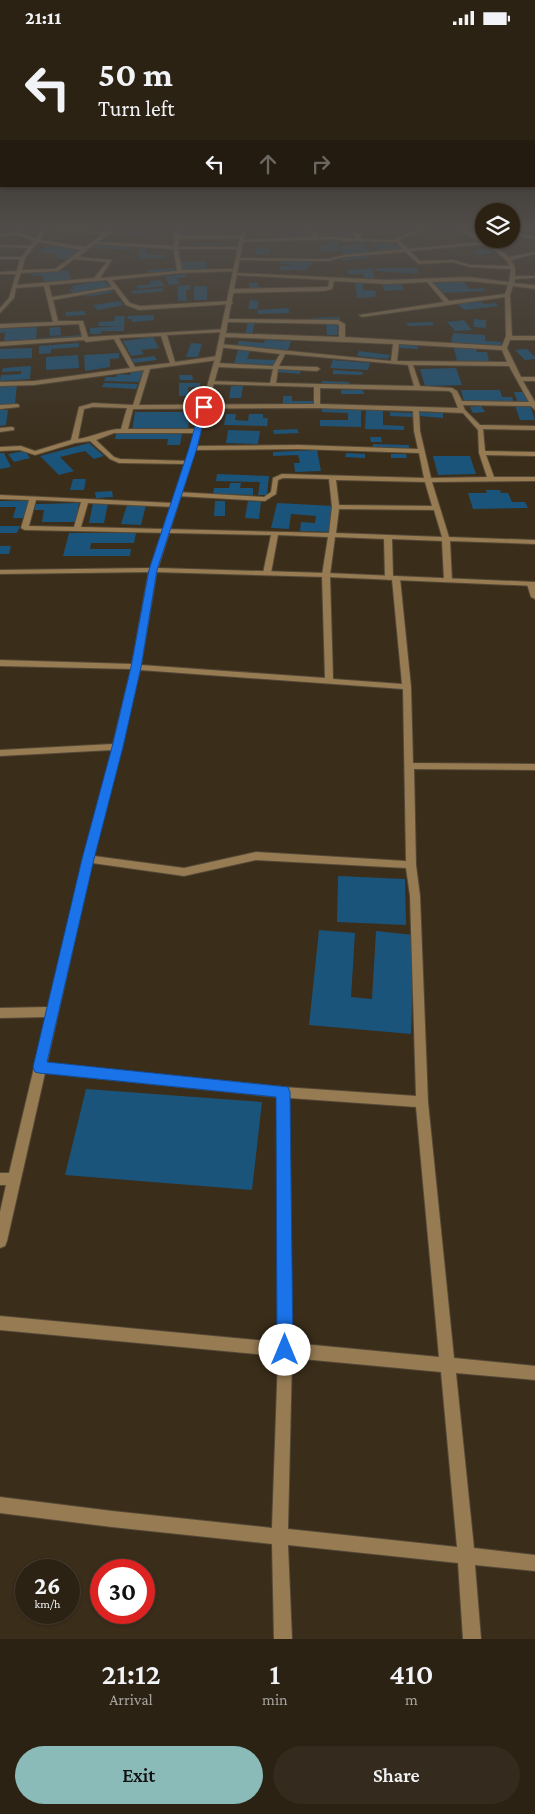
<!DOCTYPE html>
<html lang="en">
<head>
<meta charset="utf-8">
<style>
  body { margin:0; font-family:"Crimson Pro",serif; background:#342a1d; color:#f1f3f6; height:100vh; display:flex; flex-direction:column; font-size:19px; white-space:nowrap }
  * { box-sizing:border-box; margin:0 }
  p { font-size:16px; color:#a6a4a0 }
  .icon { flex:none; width:28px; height:28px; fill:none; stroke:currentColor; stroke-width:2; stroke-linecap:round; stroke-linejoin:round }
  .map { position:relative; height:1604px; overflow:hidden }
  .details { display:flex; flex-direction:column; background:#2c2214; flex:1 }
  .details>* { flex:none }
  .guide { position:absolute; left:0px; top:0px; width:535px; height:152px; box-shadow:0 1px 4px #0004,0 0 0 1px #483f34; background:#2c2214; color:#f1f3f6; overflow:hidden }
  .fabs { position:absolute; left:475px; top:168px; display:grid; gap:10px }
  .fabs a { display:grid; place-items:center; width:45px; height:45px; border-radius:50%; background:#2c2214; box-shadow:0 1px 4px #0004,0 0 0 1px #483f34; font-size:25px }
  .speed { position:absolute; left:15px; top:1524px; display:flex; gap:10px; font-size:25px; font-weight:700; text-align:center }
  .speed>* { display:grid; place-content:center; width:65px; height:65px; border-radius:50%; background:#2c2214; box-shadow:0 1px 4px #0004,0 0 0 1px #483f34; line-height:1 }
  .speed small { font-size:12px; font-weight:400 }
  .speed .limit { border:8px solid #d22; background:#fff; color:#111 }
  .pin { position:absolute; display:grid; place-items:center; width:42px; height:42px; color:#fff; margin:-21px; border:2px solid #fff; border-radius:50%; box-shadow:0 1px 5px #0007 }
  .me { position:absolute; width:55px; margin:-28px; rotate:0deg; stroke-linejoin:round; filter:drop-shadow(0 0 4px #0008) }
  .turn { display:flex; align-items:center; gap:18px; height:105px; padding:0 15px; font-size:22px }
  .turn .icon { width:65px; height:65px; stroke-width:2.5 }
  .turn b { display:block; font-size:35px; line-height:42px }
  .lanes { display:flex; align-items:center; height:48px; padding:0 15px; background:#0003; justify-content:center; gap:25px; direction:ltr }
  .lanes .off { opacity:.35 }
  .eta { display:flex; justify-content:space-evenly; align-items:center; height:85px; text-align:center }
  .eta b { font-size:30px; font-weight:600; line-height:35px }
  .action { display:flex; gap:10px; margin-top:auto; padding:10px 15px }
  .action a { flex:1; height:58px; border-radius:30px; background:#8bbbb9; color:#111; font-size:20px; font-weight:600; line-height:58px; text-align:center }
  .action a+a { background:#342a1d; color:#f1f3f6 }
  .status { display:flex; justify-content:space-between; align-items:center; height:35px; padding:0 25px; background:#2c2214; direction:ltr }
  .status svg { height:14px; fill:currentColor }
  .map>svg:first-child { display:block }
</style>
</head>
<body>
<div class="status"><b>21:11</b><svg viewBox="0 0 49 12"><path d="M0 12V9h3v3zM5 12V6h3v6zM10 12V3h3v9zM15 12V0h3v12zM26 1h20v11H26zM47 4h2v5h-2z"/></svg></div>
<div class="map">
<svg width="535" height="1604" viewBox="0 0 535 1604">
  <rect width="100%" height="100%" fill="#3a2d1a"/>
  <path fill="#1b547a" d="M182,192H194L192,197H198L197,200H179Z
    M288,192L301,193L314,200L300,203L292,198Z
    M115,195L144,198L141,201L112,197Z
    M286,195L290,203L260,204L259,202L276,201L275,198H279L278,196Z
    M350,198L351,201L319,202L318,199Z
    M142,202H172V204H141Z
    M328,204H339V216H320V210L327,211Z
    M352,207H361L372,218L344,220L339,214H342L341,211L354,210Z
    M388,208L396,209L401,216L378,217L371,209Z
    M194,209H223V212H194Z
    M48,210L84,214L70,225L55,223L58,220L38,217Z
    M96,210L132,212L130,215L93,213Z
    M258,212L270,213L269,219H256L255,214Z
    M146,213L148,219L164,220L165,223L140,224L137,214Z
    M490,214L495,218L477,220L472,216Z
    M368,221L370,223L343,226L341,223Z
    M281,224L317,225L305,235H279L280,231H289L290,229H281Z
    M206,226L207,236H182L181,227Z
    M174,233L175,236L149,238L148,235Z
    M372,233L375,244L365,245L363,239H348L347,235Z
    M375,233H417L418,239L376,236Z
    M68,235L72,246H44L42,240L32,241L31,239Z
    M186,239L187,242L177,243L180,249L169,250L165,241Z
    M103,245L111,252L73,259L69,254H74L71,251Z
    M160,245L165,251L139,254L136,251L151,249L149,246Z
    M464,246L469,254L483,253L486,256L442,258L433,248Z
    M249,248H258V252H284V255H249Z
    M355,248H363V255L376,256L375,262L357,263Z
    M382,249H401L404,255L385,256Z
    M190,250V255H186L187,266H178L177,251Z
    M194,251H207V265H194Z
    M162,253L164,256L133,259L131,256Z
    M112,255L114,257L87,262L84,260Z
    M250,265L259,266L257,274H248Z
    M479,265L484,269L495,268L499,271L464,275L456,268Z
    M120,266L124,270L98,275L93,270Z
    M288,273L290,278L258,279L257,275Z
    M85,276V280L66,281V277Z
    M154,280V285L132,287V284H127L128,281Z
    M115,281H125L124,291H98L99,287L114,286Z
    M340,282V285L313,286L312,283Z
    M474,284L486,285V293L474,292Z
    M464,285L472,295L455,296L447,287Z
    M432,287L434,290L409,291L406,288Z
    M248,288H255L252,299H245Z
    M326,289H337L338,300H327Z
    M124,291V296H101V299H90V293Z
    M37,292L36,307L4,308L5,297L0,298V294Z
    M60,292L61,300L50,301L49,293Z
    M453,298L485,300V306L501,307V312L451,308Z
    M83,300L84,304L41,307L40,303Z
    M153,302L159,313L141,315L144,319L131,321L123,306Z
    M265,305L291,306L288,315L236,312L239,306L264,308Z
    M79,308V312L51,314V318L39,319V311Z
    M191,308L202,309L198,322H186Z
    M400,309L418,310V314L400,313Z
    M32,313V323L0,324V314Z
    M454,313H476L477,317H487L489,326H457Z
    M527,314L535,322V324L525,325L515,315Z
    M238,315L250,316L247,324L276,325L275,330L234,329Z
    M359,316L390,320L388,324L357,321Z
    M119,318V323L110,324V332L85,336L84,320Z
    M78,320L79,333L46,335V322Z
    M154,321L157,325L134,328L131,324Z
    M333,325L370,328L368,335L330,333Z
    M31,331L30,344L0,346L1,340L21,339V336L2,337L3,333Z
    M456,333L462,350L425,351L420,334Z
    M278,334L301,335L300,339L277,337Z
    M132,335L143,336L139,347L104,346L106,342H116L117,339L130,340Z
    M333,335L363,337L362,340L333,339Z
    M179,340H192L193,345H180Z
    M322,346L349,347V351L322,350Z
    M104,348L138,349L136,354L102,352Z
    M179,348H200V352H188L189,361H179Z
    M17,349L15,369L0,370V350Z
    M231,351H243L241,363H229Z
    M341,355H363L364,359H341Z
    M461,355H500L502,362H512L514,368L464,367Z
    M514,357H524L528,367L518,368Z
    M283,361H292V366H315V370H283Z
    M515,370H530L535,385H520Z
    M481,371L485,377L473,378L470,372Z
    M322,372L361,373V392L320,391V385H348V378L322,377Z
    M0,375H8L6,390L0,391Z
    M366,375H383V390L404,391V395L365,394Z
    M135,377H190L188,394L132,395Z
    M390,377L413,378V382L390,381Z
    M420,377L443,378V383L420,381Z
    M226,379H236L235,385L248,386L249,379H263V383H268L267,391L224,390Z
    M297,394L299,398L274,399L273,395Z
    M228,395L260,396L258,409L226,408Z
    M116,399H182L180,410H167L168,404H115Z
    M370,402H381L382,407H371Z
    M89,408L104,421L94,424L85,416L60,422L74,436L59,440L40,421Z
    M373,409L409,410V415L373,414Z
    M317,415L321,436L295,437L294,428H300L298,420L273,421V417Z
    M25,416L30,423L14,427L8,419Z
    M0,418H4L11,432L0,434Z
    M346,418L365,419V423L345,422Z
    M391,419H406L407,423H391Z
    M433,421H470L476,439L438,440Z
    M217,439L269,441L267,460H258L260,447L216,446Z
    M73,444H86L84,455H70Z
    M230,448H241L240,453H253V460L213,459L214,453H229Z
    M486,455H500L501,458H508L512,467H525L528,473L473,474L468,458H487Z
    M112,456L113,462L96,463L95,457Z
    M0,466H29L23,483H13L16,472H0Z
    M215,466H225V481H214Z
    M248,466L261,467L259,484L245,483Z
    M79,468L76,487H42L44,475H34L36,469Z
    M93,468H108L104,488H89Z
    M277,468L334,471L331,497L300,496L301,487L315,488L316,481L291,479L289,494L271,493Z
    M127,470H146L141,490L121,489Z
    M0,491H20L17,498H0Z
    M69,498H136L134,508H91L90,514H131L130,521H63Z
    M0,511H11L9,519H0Z
    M338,841L405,844L406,890L337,887Z
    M319,895L355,898L351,962L372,964L376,896L414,900L411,999L309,990Z
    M86,1054L262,1067L252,1155L65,1140Z"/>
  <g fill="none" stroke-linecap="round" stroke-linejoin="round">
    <g stroke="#544836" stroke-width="2">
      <path id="minor" d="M17,192H21L20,198L36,203L44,192L107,197L112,192H118L98,207L174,211V201L178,192H182L180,200L242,201L244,202L242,203L179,204L178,212H241L243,213L241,214H178L182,235L235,234L237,236L180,238L112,245L130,268L140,271L230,266L233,268L232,269L139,275L126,270L114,254L53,265L58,286H83L88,302L226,294L227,295L224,297L167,300L175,327L218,321L221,323L218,325L150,334L139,370L314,369V352L208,349V347L210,346L270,348L273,334L216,332L213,330L216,328L273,331L280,319L218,312V310L220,309L391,326L393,309L223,302L220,300L223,298L339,302V290L337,289L224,287V285L226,284L338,285L345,289V302L502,311L506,301L505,262L362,282L359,280L444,267L427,247L388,249L334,246L332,254L324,256L231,258L228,256L231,254L324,252H328L329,245L233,240L235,238L388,245L468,242L509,247L511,234L470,232L453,227L419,229L405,217L344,222L328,226L238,225L236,223L328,224L344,220L403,214L396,207L344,206L337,204L241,207L239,205L313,202V199L303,192H309L317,197V202H337L357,204L347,192H352L362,204L394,205L422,192H429L399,205L408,214L482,207L451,192C471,192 494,210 509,222L535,217V219L511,225L515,233V241H535V243L515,244L514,248L535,250V254L513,251L510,260L512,301H535V305H510L507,313L521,342H535V346H523L535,367V375L531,371L463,370L465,375L480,390L535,391V395L483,394L485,416L535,417V421L486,420L494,442H535V446L432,447L449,502L535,505V509L450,506L452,545L448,547L444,545L442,506L392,504L393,542L396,541L400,543L411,652L413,728L535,729V735L414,734L416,830L420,861L428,1067L454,1323L535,1331V1345L456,1338L474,1513L535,1520V1536L475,1530L481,1604H463L458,1528L288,1510L292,1604H274L272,1509L112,1492L0,1478V1462L112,1476L272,1493L278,1321L0,1295V1281L278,1307L277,1062L45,1038L7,1206L5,1211L0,1213V1177L6,1150H0V1138H9L46,982L0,983V973L48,972L83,824L112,715L0,721V715L113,709L131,634L0,631V625L132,629L149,535L153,533L157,535L141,630L325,643L322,540L328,502L278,500L271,538L267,540L263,538L271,500L25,495L21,493L29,465L0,464V460L173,468L177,470L173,472L88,468L81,492L329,498L332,472L329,444L283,443L278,445L276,459L265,466L177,461L174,459L177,457L264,462L271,457L273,443L282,439L424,443L419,418L299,414L193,415L190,413L193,411L299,410L418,414L414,396L413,376L317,373L133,374L128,394H197L200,396L197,398H114L96,405L114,422L120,424L190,426L191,427L188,429L119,428L110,424L90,406L75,408L35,420L20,415L0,416V412L21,411L35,416L71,405L79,372L93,368L133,370L144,335L34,350L0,351V347L34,346L130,333L114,304L86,307L84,305L0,311V307L82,302L79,289L0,293V289L53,287L44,251L16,253L14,263L0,278V273L9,263L16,239H0V237L17,236L20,224H0V222H22L28,213L0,212V210L30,211L34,206L17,200L0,201V199L16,198ZM47,195L103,199L85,212L40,205ZM38,207L81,215L55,234L22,235L25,223ZM95,209L174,214L177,236L100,243L112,225L78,222ZM487,209L506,225L510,231L470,230L453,225L420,226L410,216ZM74,224L107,227L94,243L17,250L21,238L58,236ZM107,245L112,252L52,262L49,250ZM468,246L508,250L505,259L449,266L432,247ZM161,301L170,328L135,332L119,303ZM399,309L502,315L507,327L397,326ZM285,319L408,330L414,351L276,348L278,334L317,336L320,334L317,332L279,331ZM413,330L509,331L529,367L462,366L457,356L452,353L420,351ZM320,353L449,356L452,358L458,373L320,369ZM93,372L127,373L121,394C106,394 93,402 78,404L84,374ZM419,376L463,378L478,395L479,418L487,442L431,443L420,396ZM336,445L425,447L432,471L339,470ZM36,465L81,467L74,492L29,491ZM339,474L434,475L442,502L336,498ZM335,502L384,504L385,543L389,545L392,544L402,649L333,644L330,540ZM140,635L403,654L406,826L256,817L184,833L94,821ZM256,825L406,833L410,861L416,1061L283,1052L47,1028L92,828L184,841ZM289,1063L416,1072L439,1322L292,1308ZM292,1323L441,1337L457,1512L288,1494Z
        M511,195L535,202V205L511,198Z
        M17,369L19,370V372L0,374V370Z
        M12,392L14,393V395L0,397V393Z
        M528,547H534L535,549V564L531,562L527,549Z"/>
    </g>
    <g stroke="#544836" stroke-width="2">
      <path id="tertiary" d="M244,192H248L244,202L221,323L196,413L158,533L326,538L535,547V551L326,542L153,537L0,539V535L150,533L190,413L215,323L240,202Z"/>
    </g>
    <use href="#minor" fill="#967b53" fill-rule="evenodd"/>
    <use href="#tertiary" fill="#967b53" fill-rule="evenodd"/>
  </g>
  <linearGradient id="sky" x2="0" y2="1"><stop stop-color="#20190e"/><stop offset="0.46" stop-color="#4f4c49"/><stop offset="1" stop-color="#4f4c49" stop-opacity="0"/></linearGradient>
  <rect width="535" height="417" fill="url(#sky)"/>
  <path fill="#1a73e8" stroke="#114b97" d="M201,370L207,372L197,413L157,535L141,632L123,712L94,824L47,1027L288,1052L290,1057L293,1315L291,1321L285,1323L279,1321L277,1315L276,1062L39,1038L35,1037L33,1032L82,824L112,712L131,632L149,535L189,413Z"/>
</svg>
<div class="fabs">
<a><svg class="icon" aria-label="layers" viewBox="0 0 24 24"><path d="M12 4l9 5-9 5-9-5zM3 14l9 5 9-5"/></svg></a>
</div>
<div class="speed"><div>26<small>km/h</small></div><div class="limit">30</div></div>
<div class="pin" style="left:204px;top:372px;background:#d93025"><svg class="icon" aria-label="arrive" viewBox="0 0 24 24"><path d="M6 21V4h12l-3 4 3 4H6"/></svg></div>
<svg class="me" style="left:285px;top:1315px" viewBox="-20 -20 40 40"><circle r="19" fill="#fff"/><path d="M0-13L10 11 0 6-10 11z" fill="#1a73e8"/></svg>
<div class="guide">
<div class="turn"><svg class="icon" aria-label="left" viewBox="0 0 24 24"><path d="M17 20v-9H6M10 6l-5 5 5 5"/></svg><div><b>50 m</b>Turn left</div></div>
<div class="lanes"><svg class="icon" aria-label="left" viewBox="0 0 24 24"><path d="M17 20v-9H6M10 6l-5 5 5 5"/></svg><svg class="icon off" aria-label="ahead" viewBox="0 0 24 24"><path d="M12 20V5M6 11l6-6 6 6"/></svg><svg class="icon off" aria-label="right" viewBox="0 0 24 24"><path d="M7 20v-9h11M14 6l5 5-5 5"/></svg></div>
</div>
</div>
<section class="details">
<div class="eta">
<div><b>21:12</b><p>Arrival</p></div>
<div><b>1</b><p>min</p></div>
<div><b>410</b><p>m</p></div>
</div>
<div class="action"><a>Exit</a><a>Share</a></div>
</section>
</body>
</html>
